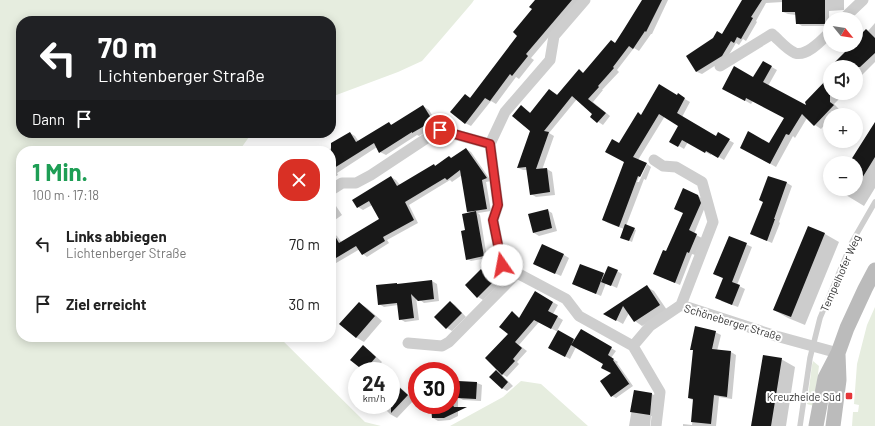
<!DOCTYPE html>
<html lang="de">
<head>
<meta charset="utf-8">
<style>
  body { margin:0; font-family:Barlow,sans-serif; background:#f2f2f2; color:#222; height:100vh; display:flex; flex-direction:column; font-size:15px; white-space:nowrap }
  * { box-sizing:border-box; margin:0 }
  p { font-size:13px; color:#767676 }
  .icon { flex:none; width:22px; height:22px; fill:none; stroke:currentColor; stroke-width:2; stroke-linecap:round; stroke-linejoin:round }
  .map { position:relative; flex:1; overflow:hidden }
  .side { position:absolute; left:16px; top:146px; width:320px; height:196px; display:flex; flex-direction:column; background:#fff; border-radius:16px; box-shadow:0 2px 10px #0003 }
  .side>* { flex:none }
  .top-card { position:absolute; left:16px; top:16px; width:320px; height:122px; border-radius:16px; box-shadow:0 2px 10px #0003; background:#202124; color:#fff; overflow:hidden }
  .needle { width:26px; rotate:120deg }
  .controls { position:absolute; left:823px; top:12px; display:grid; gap:8px }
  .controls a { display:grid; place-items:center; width:40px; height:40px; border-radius:50%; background:#fff; box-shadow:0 2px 10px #0003; font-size:20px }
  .speed { position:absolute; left:348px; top:362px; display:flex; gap:8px; font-size:20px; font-weight:700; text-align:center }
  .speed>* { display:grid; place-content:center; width:52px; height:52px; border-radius:50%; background:#fff; box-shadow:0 2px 10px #0003; line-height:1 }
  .speed small { font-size:10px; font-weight:400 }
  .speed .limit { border:6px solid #d22; background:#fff; color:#111 }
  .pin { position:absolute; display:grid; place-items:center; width:34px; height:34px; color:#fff; margin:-17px; border:2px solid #fff; border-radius:50%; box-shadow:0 1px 4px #0007 }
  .me { position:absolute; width:44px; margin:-22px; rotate:348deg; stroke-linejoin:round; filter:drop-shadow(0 0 3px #0008) }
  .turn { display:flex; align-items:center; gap:14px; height:84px; padding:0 16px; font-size:18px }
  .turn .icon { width:52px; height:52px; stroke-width:2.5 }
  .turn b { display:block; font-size:28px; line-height:34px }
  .then { display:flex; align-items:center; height:38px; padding:0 16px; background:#0003; gap:8px; font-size:15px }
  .round { display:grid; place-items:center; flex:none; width:42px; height:42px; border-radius:16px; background:#f2f2f2 }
  .headline { display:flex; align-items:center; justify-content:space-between; height:68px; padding:0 16px }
  h1 { font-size:24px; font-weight:700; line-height:30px; color:#1e9e55 }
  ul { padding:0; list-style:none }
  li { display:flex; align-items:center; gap:12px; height:60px; padding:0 16px }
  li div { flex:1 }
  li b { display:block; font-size:15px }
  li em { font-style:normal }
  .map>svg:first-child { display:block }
</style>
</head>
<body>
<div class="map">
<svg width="875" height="426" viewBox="0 0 875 426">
  <rect width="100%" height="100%" fill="#fff"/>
  <path fill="#e6eddf" d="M0,0H474L472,3L436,45L422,61L398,72L331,97V21H21V133H257L249,137L239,151H21V337H279L365,422L381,426H0Z
    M875,307V426H852L853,412H858L859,405L854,404L857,364L867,325Z
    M813,361L819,366L814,406L807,404L812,365Z
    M521,381L541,384L588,426H450L503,397Z"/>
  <path fill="#0003" d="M537,0H583H580L531,58L534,60L519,79L516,77L496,104L491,101L471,126L465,123V95L471,98L519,36L534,9Z
    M643,0H668L652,34H651L639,51L634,48L617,70L619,72L602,90H603L593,102L610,116L603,125L591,117L594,114L577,99L549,133L554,136L542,170L547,169L552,172L555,195L536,197L531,194L527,170H523L518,168L532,131L522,107L531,113L549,90L558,95L584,74L615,44Z
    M743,0H844V10L829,11V26H802L797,23L796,15L788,14L783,12V2L766,3L756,21L757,22L746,41L743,39L739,45L736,43L727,58L702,74L697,72L687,56L722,35Z
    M875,23V62L856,81V67H831L851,47L850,46L851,45H856V40L867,30L868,31Z
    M763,62L777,70L768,86L807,107L830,77V93H845L834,104L839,109L834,115H830V119L821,129L815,125L807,118L795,138L793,136L776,167L747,151L770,144L786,118L753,101L751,104L723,88L754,78Z
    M830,68V77L825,74Z
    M678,95L690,102L682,117L716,137L718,134L734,143L724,160L712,153L711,155L688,142L684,149L671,141L680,125L665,116L638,160L645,163L637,182H639L647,164L651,167L646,180L644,179L626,226L636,230L632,242L623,238L624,229L608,223L603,220L625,162L619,144L641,116L677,96Z
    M423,106L429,110L438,125L419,136L417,135L386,155L380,152L377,147L337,173L338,175L331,179V151H326L337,145L350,133L355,136L359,142L389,123L392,125Z
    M875,123V188L864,206L836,189H856V163H850Z
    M466,149L471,152L491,181L486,182L491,211L478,213L480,215L487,258L471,261L467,259L466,231L471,213L468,212L462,175L452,182L450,180L409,205L418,223L387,240L389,243L367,257L363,254L360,249L331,266V234L333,233L337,236L342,243L380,219L372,205L363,210L358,207L354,200L391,177L396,180L400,185L434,165L436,166L452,159Z
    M769,177L787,183L792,186L779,222L780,223L772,243L756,236Z
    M698,196L703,199L705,207L694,234L702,238L695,255L692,254L680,285L659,276L666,252Z
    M334,205L336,206L342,215L335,220L331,216V207Z
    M547,210L552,213L557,231L539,236L534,233Z
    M809,227L825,234L839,242L805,325L788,318L774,310Z
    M730,237L752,247L737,285L745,289L738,307L721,301L724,279L715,274Z
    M564,255L569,258L561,276L539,266Z
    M481,271L486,273L498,285L483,300L478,297Z
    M617,271L622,274L617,288L606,283L601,296L573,284L603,274L605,275Z
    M432,281L437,284L439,301L424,303L416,297L419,320L405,322L400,319L398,305L384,307L379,304L399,285Z
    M331,285L334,290L331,292Z
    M647,287L654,291L667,310L642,326L635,321L629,313L623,324L605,314Z
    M535,292L558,305L553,314L563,320L557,331L575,340L581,330L616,351L611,358L618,362L617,363L633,386L616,398L612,396V373L604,364L576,347L570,359L549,348L558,332L539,322L519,345L527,351L517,362L519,364L507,377L502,374L509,334L512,312L520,318Z
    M450,302L455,305L466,317L452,331L447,328L435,317Z
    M359,303L367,308L382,321L364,342L357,338L341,324Z
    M715,332L721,335L717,351L731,352L736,355L732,399L719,397L716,426H683V424L692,425L694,401L689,398Z
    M363,347L370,351L382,362L378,367L382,371H364L351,360Z
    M781,359L795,367L786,426H753Z
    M496,371L501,374L513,386L507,391L502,388Z
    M416,376H417V396L414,394Z
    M391,379L414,400L397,418L390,414L383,407L385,405H391Z
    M459,382L477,383L482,385L481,401L463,400L458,397V416L450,420L438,421L433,418L432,405H451V397H453L458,399Z
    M635,391L652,394L658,397L655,417L651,416L650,426H629Z"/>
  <path fill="#181818" d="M535,0H572L526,54L528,56L512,76L510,74L490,101L485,98L465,124L450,112L465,94L470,98L517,36L513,32L532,9L529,7Z
    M642,0H662L646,32L645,31L633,49L629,46L613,67L614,68L598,86L599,87L588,99L606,113L597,123L590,117L592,114L572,96L544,131L549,132L536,169L547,168L550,192L530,195L526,167L517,168L530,131L512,116L521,105L530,113L549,89L557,95L579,69L583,73L611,40L615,43L624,29Z
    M742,0H762L751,17L753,18L741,39L737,37L734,43L731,41L722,56L696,72L686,56L713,38L717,31L722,34Z
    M782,0H825V24H796L795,12H782Z
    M866,29L875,38V53L860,67H830L852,45H856V39Z
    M763,61L772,66L763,82L806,105L805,102L830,76V102L834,105L814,126L802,114L789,135L786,134L770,164L740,148L748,131L769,143L784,118L746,98L745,101L722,89L734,66L753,77Z
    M659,84L677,95L678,93L685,98L677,113L716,136L718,132L730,139L718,158L706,151L705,153L682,140L678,147L669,142L678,126L659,114L633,157L647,163L640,177L638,176L619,227L602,220L624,162L605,152L612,139L619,143L638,112L641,115Z
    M423,105L433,121L412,133V132L379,153L374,143L331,170V143L350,132L356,142L389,122L391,125Z
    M875,122V157L856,188V163H849Z
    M466,148L487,178L482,180L487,209L467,212L460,170L447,180L445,178L405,202L414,220L383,237L385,241L362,255L356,246L331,261V229L339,243L379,219L369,201L357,208L352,200L391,176L397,186L434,164L435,166L449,156L451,158Z
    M768,176L787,182L774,219H775L767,241L750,234L763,202L759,200Z
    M683,188L698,195L701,203L689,230L697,234L689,253L687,252L675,283L653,274L663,250L666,251L683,213L674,209Z
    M548,209L552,228L533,233L528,214Z
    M476,211L484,256L466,260L461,231L465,230L462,214Z
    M625,224L635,228L629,241L620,238Z
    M808,226L825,233L791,317L773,310Z
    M729,236L747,243L732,282L740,285L732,305L715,298L723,278L713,274Z
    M542,244L564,254L555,274L533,264Z
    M580,264L604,273L596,294L572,284Z
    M608,266L618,270L611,286L601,282Z
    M481,269L493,282L477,298L465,285Z
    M432,280L434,299L418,301L411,294L414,318L399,320L397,303L378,305L376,285L397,283V284Z
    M647,285L660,305L634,322L623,306L616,321L603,314Z
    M535,291L553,302L548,311L558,316L551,329L534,320L515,342L522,348L513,359L515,361L502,375L485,358L508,334L499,327L512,311L519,318Z
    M450,301L462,313L446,329L434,317Z
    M359,302L375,316L356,338L339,324Z
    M695,326L716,331L712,349L731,351L727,397L714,395L711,424L691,422L693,399L688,398L693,350H690Z
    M581,329L612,347L608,355L614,359L613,360L630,385L629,384L611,397L600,381L611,373L601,368L603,364L571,345L565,357L548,348L558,330L574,339L571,345Z
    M363,345L376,357L364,371L350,360Z
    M763,355L782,358L771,426H751Z
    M496,370L508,382L502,389L489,377Z
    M391,380L408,395L391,413Z
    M458,381L477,382L476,399L457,398Z
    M634,390L652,393L650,415L630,412Z
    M444,405H453L454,407H467L444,418H432L431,407H444Z"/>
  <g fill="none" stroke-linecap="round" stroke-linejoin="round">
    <path stroke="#cecece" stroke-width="5.5" d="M800,426L810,358L820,318L852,242L875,202"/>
    <path stroke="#cecece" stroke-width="11" d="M843,19L863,0
      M720,66L772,34C779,40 787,50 795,53C807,57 822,40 830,32
      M490,144L498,205L493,220L502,265L566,299L579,316L633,346
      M490,144L505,112L550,60L554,36L585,0
      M654,160L663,166L676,167L702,182L713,222L681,305
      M331,190L342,183H356L371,175L439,130L490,144
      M408,343L442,346L449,342L517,273
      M633,346L650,326L681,305L776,336L838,353
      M633,346L660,392L656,426"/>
    <path stroke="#bbb" stroke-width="15" d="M816,426L825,378L838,353L847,328L865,289L875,270
      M833,426L839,380L838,354"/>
  </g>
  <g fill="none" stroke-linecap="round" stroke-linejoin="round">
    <g stroke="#952325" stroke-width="10">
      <path id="route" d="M440,130L490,144L498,205L493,220L502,265"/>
    </g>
    <use href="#route" stroke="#e53639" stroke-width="7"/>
  </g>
  <rect fill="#e53639" stroke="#fff" stroke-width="1.5" x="845" y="392" width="8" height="8" rx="2"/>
  <g text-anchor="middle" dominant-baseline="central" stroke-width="4" stroke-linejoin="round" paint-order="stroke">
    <g font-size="11" fill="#313131" stroke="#fff">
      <text transform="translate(840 273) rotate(-66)">Tempelhofer Weg</text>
      <text transform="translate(733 322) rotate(17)">Schöneberger Straße</text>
    </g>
    <g font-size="11" fill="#313131" stroke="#fff" text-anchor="end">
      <text x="841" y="396">Kreuzheide Süd</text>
    </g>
  </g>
</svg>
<div class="controls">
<a><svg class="needle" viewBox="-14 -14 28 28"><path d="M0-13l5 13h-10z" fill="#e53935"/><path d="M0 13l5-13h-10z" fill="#767676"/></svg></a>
<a><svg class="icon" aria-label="sound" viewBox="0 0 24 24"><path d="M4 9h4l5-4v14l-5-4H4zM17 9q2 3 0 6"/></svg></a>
<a>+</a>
<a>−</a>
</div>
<div class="speed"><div>24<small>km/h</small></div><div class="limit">30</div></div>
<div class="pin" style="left:440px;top:130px;background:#d93025"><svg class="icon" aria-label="arrive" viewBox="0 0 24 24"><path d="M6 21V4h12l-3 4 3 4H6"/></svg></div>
<svg class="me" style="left:502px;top:265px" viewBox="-20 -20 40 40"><circle r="19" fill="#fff"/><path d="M0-13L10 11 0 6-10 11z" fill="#e53639"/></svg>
<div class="top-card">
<div class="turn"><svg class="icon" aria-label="left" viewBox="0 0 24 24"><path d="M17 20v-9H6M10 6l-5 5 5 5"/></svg><div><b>70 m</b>Lichtenberger Straße</div></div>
<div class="then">Dann<svg class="icon" aria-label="arrive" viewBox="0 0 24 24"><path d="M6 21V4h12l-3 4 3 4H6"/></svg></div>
</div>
<section class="side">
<div class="headline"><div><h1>1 Min.</h1><p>100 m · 17:18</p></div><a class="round" style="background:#d93025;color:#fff"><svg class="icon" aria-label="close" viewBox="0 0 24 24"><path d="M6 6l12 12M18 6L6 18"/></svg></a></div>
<ul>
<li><svg class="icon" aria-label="left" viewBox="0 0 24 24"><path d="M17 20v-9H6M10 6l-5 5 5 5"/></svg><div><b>Links abbiegen</b><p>Lichtenberger Straße</p></div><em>70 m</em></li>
<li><svg class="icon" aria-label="arrive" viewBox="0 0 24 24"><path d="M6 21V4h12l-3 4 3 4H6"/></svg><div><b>Ziel erreicht</b></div><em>30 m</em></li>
</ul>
</section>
</div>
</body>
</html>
